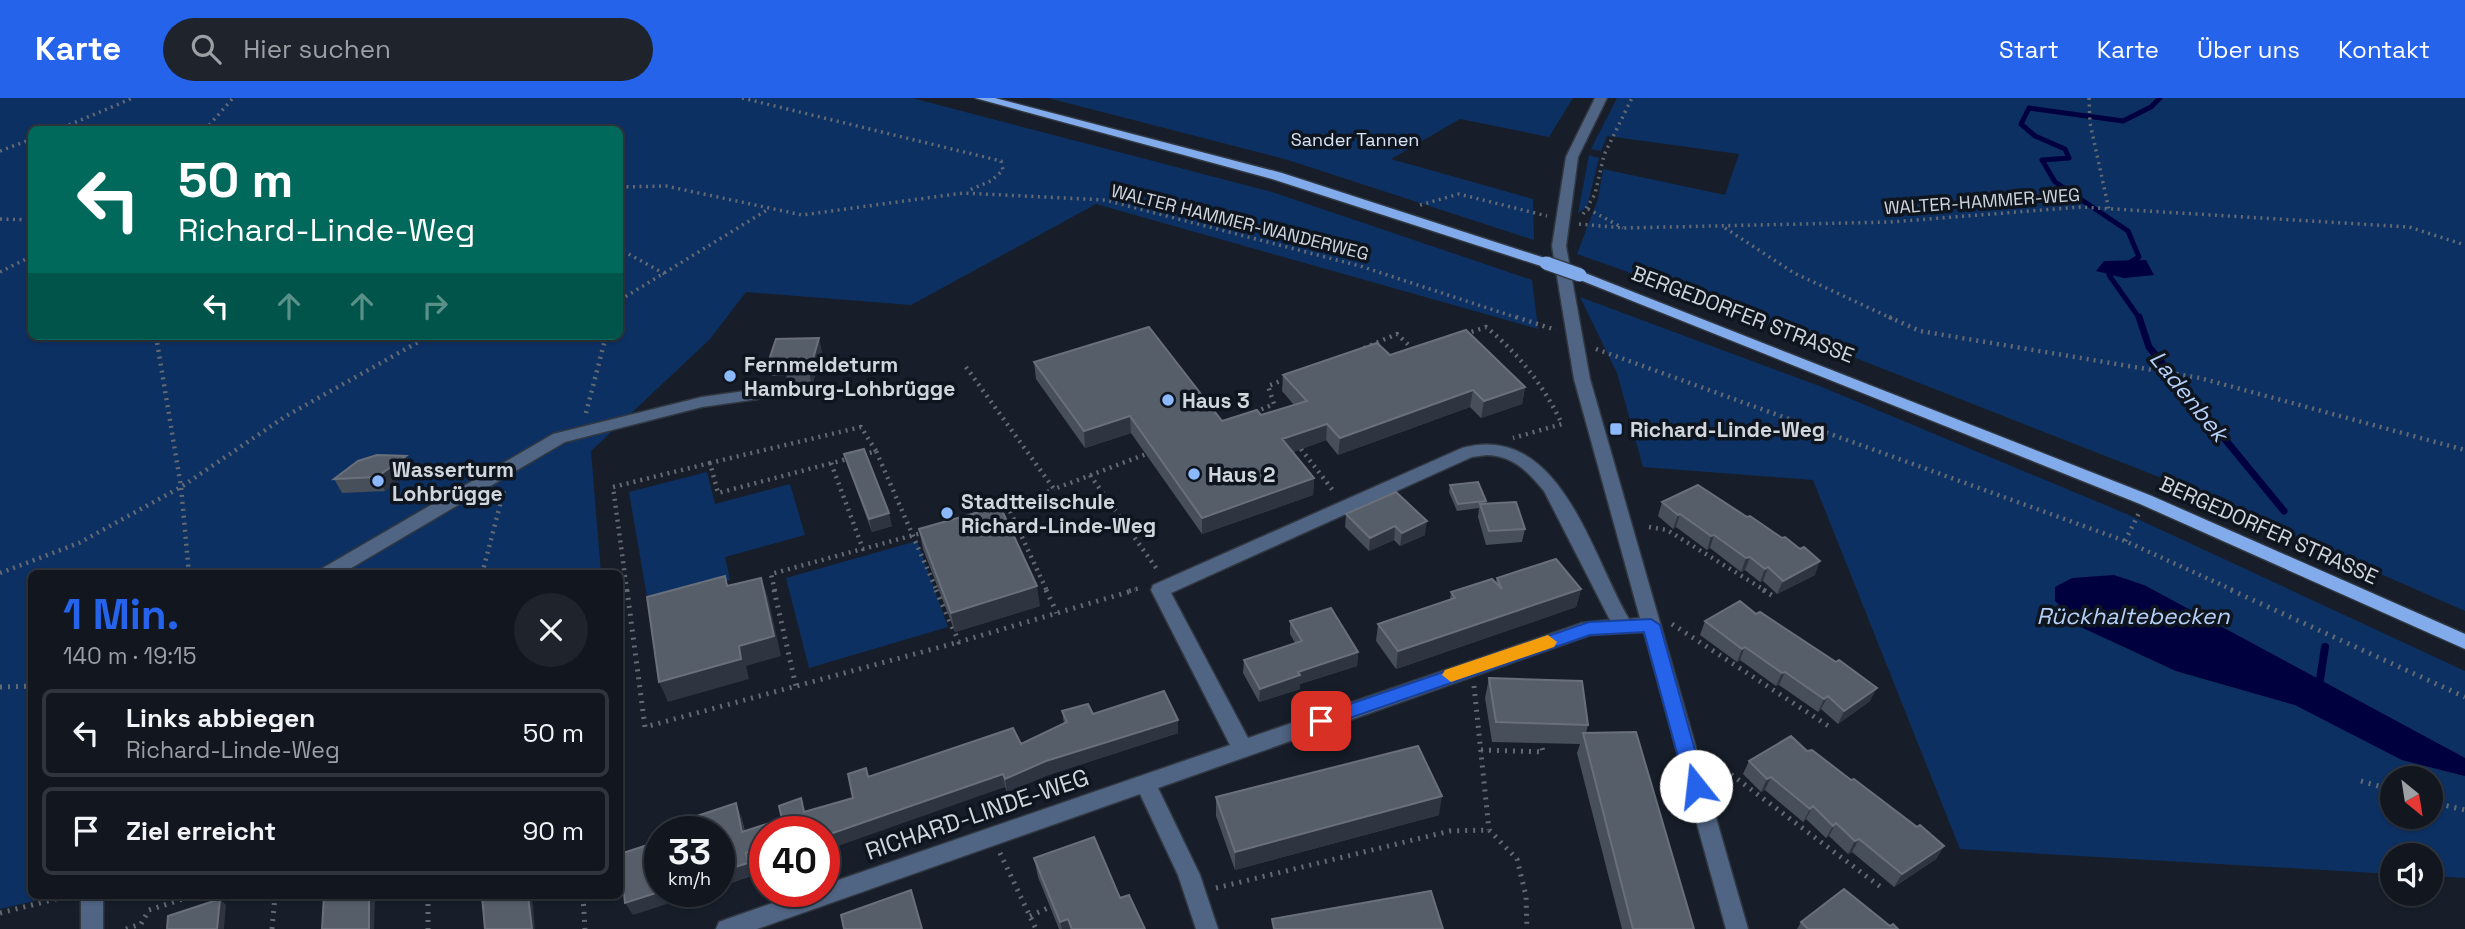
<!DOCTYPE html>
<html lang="de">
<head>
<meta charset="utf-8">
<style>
  body { margin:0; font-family:"Space Grotesk",sans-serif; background:#1e232c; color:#f1f3f6; height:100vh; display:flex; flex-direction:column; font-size:26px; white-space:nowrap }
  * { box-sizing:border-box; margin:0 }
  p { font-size:23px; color:#9c9fa4 }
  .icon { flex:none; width:38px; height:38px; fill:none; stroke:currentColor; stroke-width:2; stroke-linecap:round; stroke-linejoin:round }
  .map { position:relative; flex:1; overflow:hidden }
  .drawer { position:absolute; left:28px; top:472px; width:595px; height:329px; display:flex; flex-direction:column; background:#11161f; border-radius:10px; box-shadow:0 2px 5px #0004,0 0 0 2px #30353d }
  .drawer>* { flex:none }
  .top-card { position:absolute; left:28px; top:28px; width:595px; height:214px; border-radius:10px; box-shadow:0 2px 5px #0004,0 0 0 2px #30353d; background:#00695c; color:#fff; overflow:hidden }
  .needle { width:46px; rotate:150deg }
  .controls { position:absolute; left:2380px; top:668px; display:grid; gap:14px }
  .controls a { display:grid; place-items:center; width:63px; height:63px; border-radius:50%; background:#11161f; box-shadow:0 2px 5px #0004,0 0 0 2px #30353d; font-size:35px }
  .speed { position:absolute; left:644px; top:718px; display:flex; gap:14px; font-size:35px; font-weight:700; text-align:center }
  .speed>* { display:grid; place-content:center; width:91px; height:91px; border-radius:50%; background:#11161f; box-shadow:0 2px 5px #0004,0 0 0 2px #30353d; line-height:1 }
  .speed small { font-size:18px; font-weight:400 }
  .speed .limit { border:10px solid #d22; background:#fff; color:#111 }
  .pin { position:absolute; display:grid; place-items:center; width:60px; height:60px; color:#fff; margin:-30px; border-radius:14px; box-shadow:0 4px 10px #0006 }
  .me { position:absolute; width:77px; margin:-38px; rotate:344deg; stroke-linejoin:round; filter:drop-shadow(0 0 5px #0008) }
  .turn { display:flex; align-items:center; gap:24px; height:147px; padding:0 35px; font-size:32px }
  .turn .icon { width:91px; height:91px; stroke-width:2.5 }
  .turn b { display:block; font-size:49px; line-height:60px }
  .lanes { display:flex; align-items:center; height:66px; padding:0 35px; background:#0003; justify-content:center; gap:35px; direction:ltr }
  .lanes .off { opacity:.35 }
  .round { display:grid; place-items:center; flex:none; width:74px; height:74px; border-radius:37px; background:#1e232c }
  .summary { display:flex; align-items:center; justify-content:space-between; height:119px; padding:0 35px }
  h1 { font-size:42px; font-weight:700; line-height:52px; color:#2563eb }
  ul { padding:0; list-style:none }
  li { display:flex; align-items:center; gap:21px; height:88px; margin:0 14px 10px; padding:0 21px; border:4px solid #30353d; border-radius:10px }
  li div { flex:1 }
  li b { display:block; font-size:26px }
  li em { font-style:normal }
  header { display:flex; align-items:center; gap:42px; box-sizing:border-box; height:98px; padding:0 35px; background:#2563eb; color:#fff }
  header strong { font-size:33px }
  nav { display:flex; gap:38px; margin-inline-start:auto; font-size:24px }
  .search { width:490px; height:63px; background:#1e232c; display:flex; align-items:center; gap:18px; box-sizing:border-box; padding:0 24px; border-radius:38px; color:#9c9fa4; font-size:26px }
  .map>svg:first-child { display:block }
</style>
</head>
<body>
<header>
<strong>Karte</strong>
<div class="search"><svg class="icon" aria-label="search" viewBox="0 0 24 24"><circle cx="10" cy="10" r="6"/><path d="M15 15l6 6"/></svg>Hier suchen</div>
<nav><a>Start</a><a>Karte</a><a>Über uns</a><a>Kontakt</a></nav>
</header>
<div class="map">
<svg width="2465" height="831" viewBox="0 0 2465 831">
  <rect width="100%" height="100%" fill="#171e29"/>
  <path fill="#0d3062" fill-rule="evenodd" d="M0,0H912L1272,94L1532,182L1538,231L1096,106L911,207L746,194L710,241L591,353L601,476H32V798H56L0,811ZM32,32H620V238H32Z
    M1048,0H1573L1549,39L1460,21L1391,61L1533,101L1534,142L1288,62Z
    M1617,0H2465V513L2159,379L1721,207L1577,156L1598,101L1603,71L1725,97L1739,56L1607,38L1601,53L1591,51Z
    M1589,57L1599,60L1587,109L1578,115Z
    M1580,199L1822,289L2129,417L2465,573V660L2144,487L2067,518L2083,530L2176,573L2295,607L2402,662L2465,678V780L2431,778V758H2392V776L1960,751L1813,382L1643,369L1617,275ZM2392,681H2431V719H2392Z
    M707,374L715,406L790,386L805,437L725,459L730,482L648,505L629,394Z
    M917,443L948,529L809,570L786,480Z"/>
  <path fill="#00003e" d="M2146,162L2154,177L2124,180L2096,173L2104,163Z
    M2114,477L2144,487L2465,660V678L2402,662L2295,607L2176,573L2083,530L2055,503V489L2072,480Z"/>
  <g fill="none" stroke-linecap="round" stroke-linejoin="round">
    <path stroke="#00003e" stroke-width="5" d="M2126,167L2139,159L2128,133L2055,84L2042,62L2069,60L2065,51L2035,38L2021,26L2029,10L2123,23L2151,9L2160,0
      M2116,173L2109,177L2140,221"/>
    <path stroke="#00003e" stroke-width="7" d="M2139,219L2149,249L2284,413"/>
    <path stroke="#00003e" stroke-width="8" d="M2319,588L2325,549"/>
    <g stroke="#313842" stroke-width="3">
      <path id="minor" d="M1595,0H1607L1578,59L1566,148L1590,281L1748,831H1726L1644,534L1590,537L1158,690L1200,777L1218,831H1196L1178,777L1140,696L757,831H716L719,824L727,821L807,793H824V787L1230,647L1151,492L1153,487L1462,350C1560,323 1591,457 1629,521L1640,520L1574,281L1552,148L1566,59ZM1487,357C1514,358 1528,374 1544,393L1610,522L1582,525L1248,640L1171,495L1472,359Z
        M752,292L758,293L760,297L758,301L702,309L565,344L341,476H318L321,471L553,336L702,299Z
        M81,798H103V831H81Z"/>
    </g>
    <g stroke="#313842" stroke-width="3">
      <path id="major" d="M975,0H995L1282,75L1551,162L1553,165L1551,168H1541L1272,81Z
        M1580,173L2152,398L2465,536V551L2140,406L1575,180L1573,177Z"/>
    </g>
    <path stroke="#636a73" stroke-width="3.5" stroke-dasharray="2 4.5" stroke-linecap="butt" d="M742,0L1001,63L1003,72L991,83L967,93
      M2089,0L2090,25L2109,112
      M57,32L133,0
      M205,32L233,0
      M0,53L32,41
      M620,89L666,88L802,117L963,95L1105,102L1360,168L1521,221
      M1420,107L1459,96L1547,118
      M1588,111L1623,130
      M1583,116L1595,96L1604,57L1632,0
      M0,121L32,122
      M1579,126L1624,130L1890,124L2081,109L2409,129L2465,147
      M1725,130L1794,175L1893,221
      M623,153L665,176
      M0,174L32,158
      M620,202L767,112"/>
    <path stroke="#636a73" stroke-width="4.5" stroke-dasharray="2 5" stroke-linecap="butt" d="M1516,219L1556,232
      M1889,219L1920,233L2200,280L2465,352
      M1465,236L1486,229C1519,256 1544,288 1562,326L1513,340
      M156,238L181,389L189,476
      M1364,250L1397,236L1416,254
      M1596,251L2125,443L2235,493
      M966,269L1054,391L1149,355
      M1255,314L1274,306L1268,288L1288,280
      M586,315L606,238
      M1301,351L1335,395
      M863,357L876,353L937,493
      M851,360L718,395L710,365L861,329L876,353
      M831,365L863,451L925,434
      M1090,377L1159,474
      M1009,411L1054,391
      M998,414L1009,411L1047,493
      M1649,429L1667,432L1766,493
      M2125,443L2139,415
      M0,475L79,445L181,389L286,318L429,238
      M482,476L504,392
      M627,493L613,389L710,365
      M775,493L771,476L862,451
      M1129,493L1140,490"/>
    <path stroke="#636a73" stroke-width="5" stroke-dasharray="2 6" stroke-linecap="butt" d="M627,492L645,629L959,544
      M774,492L796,588
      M936,492L959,544L1135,492
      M1046,492L1057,515
      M1763,492L1775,499
      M2231,492L2465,599
      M1672,526L1830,629
      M1474,588L1489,732
      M0,589L32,588
      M1481,652L1543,654L1541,645
      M1712,662L1882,790
      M2361,683L2392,692
      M2431,704L2465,712
      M1000,755L1036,831
      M1216,790L1450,733L1489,732L1517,761L1526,798L1527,831
      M428,798V831
      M583,798L585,831
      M0,815L68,798
      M1030,818L1050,809
      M126,831L141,826L149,812L192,798
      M272,831L275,798"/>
    <use href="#minor" fill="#506483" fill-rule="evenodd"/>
    <use href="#major" fill="#81abeb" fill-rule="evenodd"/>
    <g stroke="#313842" stroke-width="16" stroke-linecap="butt">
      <path id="major-bridge" d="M1546,165L1580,177"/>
    </g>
    <use href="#major-bridge" stroke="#81abeb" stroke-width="13"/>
  </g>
  <path fill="#474f5b" d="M822,253L812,288H789L786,277L772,278L768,265Z
    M1390,257L1525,289L1522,306L1481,320L1470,309L1338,357L1326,342L1293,354L1314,380L1313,397L1202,436L1131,335L1085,350L1036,281L1034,264L1222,323L1261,317L1294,307L1282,293L1283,277Z
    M844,356L892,428L872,434L848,369Z
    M406,358L414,371L385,393L342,395L334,381Z
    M1450,387L1486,403V405L1525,431L1522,444L1486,447L1478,419L1479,410L1457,413L1449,394Z
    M1396,394L1425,437L1400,448L1394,442L1369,453L1345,429L1346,416Z
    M1662,404L1815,477L1777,496L1763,483L1760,484L1745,472L1741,474L1710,450L1707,452L1676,429L1673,431L1658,418Z
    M919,431L1040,508L955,534L923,451Z
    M1497,480L1581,491L1576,509L1396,571L1376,543L1378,526L1450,502L1451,494L1496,485Z
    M1756,516L1870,603L1838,626L1821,611L1818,614L1779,587L1776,588L1740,562L1737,564L1700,537L1705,523Z
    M1290,523L1358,554L1357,568L1300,586V591L1259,604L1243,575L1244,562L1295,545L1290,536Z
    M1489,580L1588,627L1586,635L1694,831H1622L1577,655L1580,646L1492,644L1485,600Z
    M1062,613L1093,616L1178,635L1048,677L1007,694L1005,689L824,733L752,768L754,777L719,789V733L699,730L741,718L745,733L806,714L853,700L866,670L869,679L1021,646L1064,626Z
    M1807,653L1851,682L1944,748L1936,761L1894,789L1852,754L1848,756L1829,738L1826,740L1806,721L1803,724L1765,692L1761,694L1743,676L1749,663Z
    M1216,699L1439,717L1235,772L1216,718Z
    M1034,760L1120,800L1145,831H1059L1038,779Z
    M1801,824L1890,828L1898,831H1797Z"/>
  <path fill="#2e3541" d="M819,240L822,253L812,288L809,275Z
    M1525,289L1522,306L1481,320L1484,303Z
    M1473,292L1470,309L1338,357L1340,340Z
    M1130,318L1131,335L1085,350L1084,333Z
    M1327,326L1326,342L1282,358V341Z
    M406,358L414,371L385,393L377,379Z
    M1314,380L1313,397L1202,436V420Z
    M889,415L892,428L872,434L869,421Z
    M1680,416L1676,429L1673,431L1678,417Z
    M1427,423L1425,437L1400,448L1402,435Z
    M1395,428L1394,442L1369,453L1370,440Z
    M1714,437L1710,450L1707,452L1711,438Z
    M1750,459L1745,472L1741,474L1746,460Z
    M1820,463L1815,477L1777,496L1783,483Z
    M1768,469L1763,483L1760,484L1765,471Z
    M761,480L768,499L781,558L746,568L749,581L668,604L659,584L739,548Z
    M1037,488L1040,508L955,534L951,515Z
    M1581,491L1576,509L1396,571L1398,553Z
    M1745,549L1740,562L1737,564L1742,551Z
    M1358,554L1357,568L1300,586V591L1259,604L1260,591L1298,574Z
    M1785,574L1779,587L1776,588L1782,575Z
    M1877,590L1870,603L1838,626L1844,613Z
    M1828,598L1821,611L1818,614L1824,601Z
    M1178,622V635L1048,677L1007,694L1005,681L1046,663Z
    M1003,676L1005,689L824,753V738Z
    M1771,679L1765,692L1761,694L1767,681Z
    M1442,698L1439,717L1235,772V754Z
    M736,705L741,718L747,747L742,734Z
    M1813,708L1806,721L1803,724L1810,711Z
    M1836,725L1829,738L1826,740L1833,728Z
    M1859,741L1852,754L1848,756L1855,743Z
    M1944,748L1936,761L1894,789L1902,776Z
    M765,749V764L752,768L754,777L719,789V774L746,755Z
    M662,793H707L633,817L625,805Z
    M369,798H375L374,831H369Z
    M528,798H532L535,831H532Z
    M220,801L226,807L224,831H217Z
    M1068,821L1070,831H1062L1060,824Z"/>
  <path fill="#565e69" stroke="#69707b" stroke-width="2" d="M1149,229L1222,323L1257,312L1261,317L1307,303L1283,277L1377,245L1390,257L1466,232L1525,289L1484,303L1473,292L1340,340L1327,326L1282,341L1314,380L1202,420L1130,318L1084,333L1034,264Z
    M819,240L809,275H785L789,264L768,265L776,241Z
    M864,351L889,415L869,421L844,356Z
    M377,357L406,358L377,379L334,381L358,363Z
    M1478,384L1486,403L1458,406L1450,387Z
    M1698,387L1747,419L1750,418L1782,440L1785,439L1800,451L1804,449L1820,463L1783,483L1768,469L1765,471L1750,459L1746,460L1714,437L1711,438L1680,416L1678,417L1662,404Z
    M1396,394L1427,423L1402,435L1395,428L1370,440L1346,416Z
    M1516,404L1525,431L1489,433L1480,406Z
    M1000,408L1037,488L951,515L919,431Z
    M1556,461L1581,491L1398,553L1378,526L1455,500L1451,494L1492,481L1502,491L1497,480Z
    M725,478L727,488L761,480L774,538L739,548L741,561L659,584L647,499Z
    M1740,503L1756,516L1760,514L1836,564L1839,562L1877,590L1844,613L1828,598L1824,601L1785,574L1782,575L1745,549L1742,551L1705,523Z
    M1331,510L1358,554L1298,574L1300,577L1260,591L1244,562L1302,543L1290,523Z
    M1489,580L1582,583L1588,627L1496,624Z
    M1164,593L1178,622L1046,663L1005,681L1003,676L824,738V733H765V749L746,755L748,765L719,774V733H690L699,730L697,718L736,705L742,734L782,721L779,708L801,700L804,714L853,700L848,676L866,670L868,679L1013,630L1021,646L1067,624L1062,613L1088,606L1093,616Z
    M1636,634L1694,831H1633L1583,635Z
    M1791,638L1807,653L1812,652L1851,682L1854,681L1917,729L1920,727L1944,748L1902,776L1859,741L1855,743L1836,725L1833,728L1813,708L1810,711L1771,679L1767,681L1749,663Z
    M1418,648L1442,698L1235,754L1216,699Z
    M1094,739L1120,800L1129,797L1145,831H1072L1068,821L1060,824L1034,760Z
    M660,743V793H662L625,805L620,756Z
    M1844,791L1890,828L1893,826L1898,831H1808L1801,824Z
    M911,792L922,831H844L841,817Z
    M1431,793L1443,831H1274L1272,821Z
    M324,798H369V831H322Z
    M482,798H528L532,831H485Z
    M220,801L217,831H167L168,818Z"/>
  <path fill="#2563eb" stroke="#184099" stroke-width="2" d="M1651,521L1660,527L1705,688L1703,694H1689L1686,688L1644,534L1590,537L1321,630L1312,623L1315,618L1589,524Z"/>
  <path fill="#f59e0b" d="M1548,537L1557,544L1554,549L1451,584L1442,577L1445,572Z"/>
  <g fill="#8cb9fc" stroke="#0e151f" stroke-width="2.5">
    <circle cx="730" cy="278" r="7"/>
    <circle cx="1168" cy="302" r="7"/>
    <rect x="1609" y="324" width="14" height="14" rx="3.5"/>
    <circle cx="1194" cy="376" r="7"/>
    <circle cx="378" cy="383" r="7"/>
    <circle cx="947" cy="415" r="7"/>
  </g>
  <g text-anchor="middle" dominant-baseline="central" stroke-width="7" stroke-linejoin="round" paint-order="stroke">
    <g font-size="18" fill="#d8e5f9" stroke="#0e151f">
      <text x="1355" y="41">Sander Tannen</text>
    </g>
    <g font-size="18" fill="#d1d6dd" stroke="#0e151f">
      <text transform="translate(1982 103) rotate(-4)">WALTER-HAMMER-WEG</text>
      <text transform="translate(1240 124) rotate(14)">WALTER HAMMER-WANDERWEG</text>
    </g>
    <g font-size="21" fill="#d1d6dd" stroke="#0e151f">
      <text transform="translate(1743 216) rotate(21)">BERGEDORFER STRASSE</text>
      <text transform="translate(2269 432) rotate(24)">BERGEDORFER STRASSE</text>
    </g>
    <g font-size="21" font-weight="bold" fill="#d1d6dd" stroke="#0e151f" text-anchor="start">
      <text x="744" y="266">Fernmeldeturm<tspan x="744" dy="24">Hamburg-Lohbrügge</tspan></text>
      <text x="1182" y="302">Haus 3</text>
      <text x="1630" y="331">Richard-Linde-Weg</text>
      <text x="392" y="371">Wasserturm<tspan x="392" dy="24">Lohbrügge</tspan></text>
      <text x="1208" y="376">Haus 2</text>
      <text x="961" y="403">Stadtteilschule<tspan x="961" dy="24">Richard-Linde-Weg</tspan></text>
    </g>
    <g font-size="23" font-style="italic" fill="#b6d0f7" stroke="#0e151f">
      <text transform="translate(2189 298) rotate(51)">Ladenbek</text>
      <text x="2133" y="518">Rückhaltebecken</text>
    </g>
    <g font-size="24" fill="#d1d6dd" stroke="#0e151f">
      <text transform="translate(977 716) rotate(-19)">RICHARD-LINDE-WEG</text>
    </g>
  </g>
</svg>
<div class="controls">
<a><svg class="needle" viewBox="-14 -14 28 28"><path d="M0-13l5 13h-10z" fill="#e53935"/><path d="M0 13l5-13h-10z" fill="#9c9fa4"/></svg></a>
<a><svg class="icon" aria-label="sound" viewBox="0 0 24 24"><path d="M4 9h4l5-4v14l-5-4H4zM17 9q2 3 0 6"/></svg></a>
</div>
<div class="speed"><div>33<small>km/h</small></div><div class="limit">40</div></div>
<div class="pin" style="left:1321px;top:623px;background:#d93025"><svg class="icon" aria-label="arrive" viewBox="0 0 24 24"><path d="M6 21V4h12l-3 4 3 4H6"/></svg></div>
<svg class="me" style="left:1696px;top:688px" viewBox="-20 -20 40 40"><circle r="19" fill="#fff"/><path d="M0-13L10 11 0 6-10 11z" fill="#2563eb"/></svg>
<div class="top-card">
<div class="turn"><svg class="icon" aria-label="left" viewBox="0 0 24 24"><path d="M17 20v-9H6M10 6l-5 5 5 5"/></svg><div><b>50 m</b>Richard-Linde-Weg</div></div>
<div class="lanes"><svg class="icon" aria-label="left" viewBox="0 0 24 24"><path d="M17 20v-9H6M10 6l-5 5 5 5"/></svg><svg class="icon off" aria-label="ahead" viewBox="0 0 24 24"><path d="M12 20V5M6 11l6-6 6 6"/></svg><svg class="icon off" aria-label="ahead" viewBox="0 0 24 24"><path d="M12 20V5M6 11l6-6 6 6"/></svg><svg class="icon off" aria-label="right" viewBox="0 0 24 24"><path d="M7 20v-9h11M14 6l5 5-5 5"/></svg></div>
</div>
<section class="drawer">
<div class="summary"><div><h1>1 Min.</h1><p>140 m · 19:15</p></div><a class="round"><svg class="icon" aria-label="close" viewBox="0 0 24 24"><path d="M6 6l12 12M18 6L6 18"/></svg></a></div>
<ul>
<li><svg class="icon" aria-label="left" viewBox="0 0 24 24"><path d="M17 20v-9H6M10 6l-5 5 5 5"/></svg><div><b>Links abbiegen</b><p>Richard-Linde-Weg</p></div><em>50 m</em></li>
<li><svg class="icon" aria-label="arrive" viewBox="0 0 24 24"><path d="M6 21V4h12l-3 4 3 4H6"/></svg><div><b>Ziel erreicht</b></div><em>90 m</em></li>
</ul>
</section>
</div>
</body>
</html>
